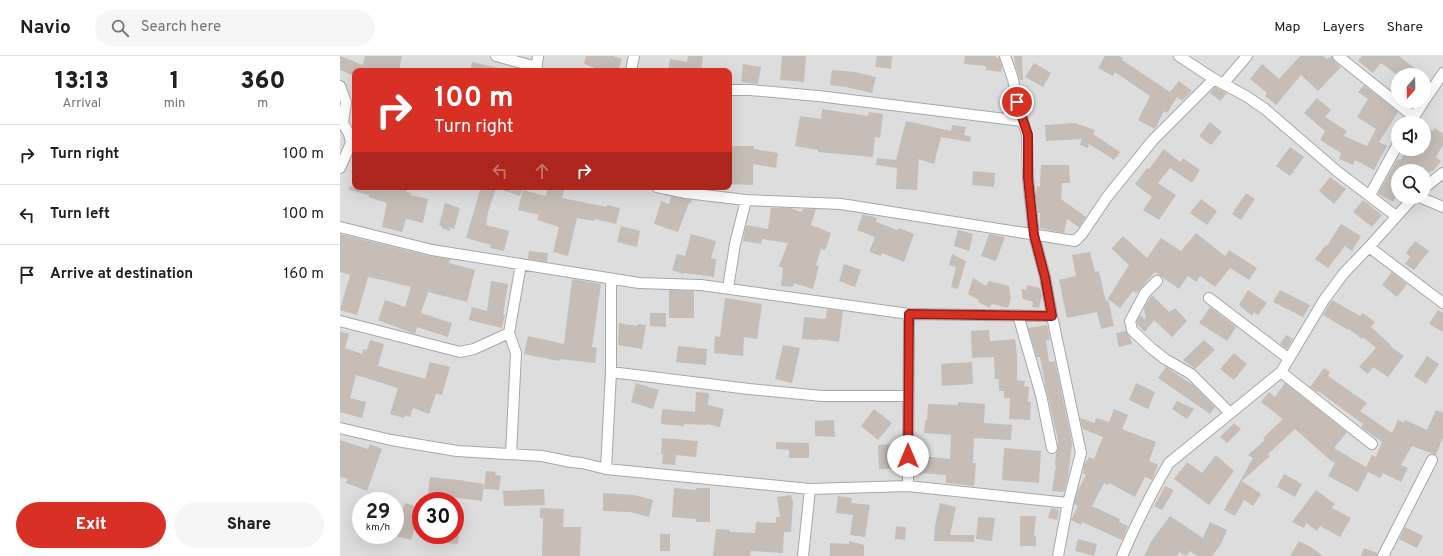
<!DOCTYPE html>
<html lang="en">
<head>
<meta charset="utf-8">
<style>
  body { margin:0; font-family:Overpass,sans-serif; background:#f6f6f6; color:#202124; height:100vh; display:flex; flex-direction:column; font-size:15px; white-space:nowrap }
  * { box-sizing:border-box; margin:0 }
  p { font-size:13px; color:#757577 }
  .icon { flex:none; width:22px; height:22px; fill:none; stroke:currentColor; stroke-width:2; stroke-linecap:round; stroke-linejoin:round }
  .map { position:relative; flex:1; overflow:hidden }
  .drawer { display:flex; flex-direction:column; background:#fff; width:340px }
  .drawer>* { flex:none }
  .guide { position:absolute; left:12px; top:12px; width:380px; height:122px; border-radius:8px; box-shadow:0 4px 16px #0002; background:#d93025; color:#fff; overflow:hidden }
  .needle { width:26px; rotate:200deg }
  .tools { position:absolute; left:1051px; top:12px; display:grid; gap:8px }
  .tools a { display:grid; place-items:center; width:40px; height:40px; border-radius:50%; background:#fff; box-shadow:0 4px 16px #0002; font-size:20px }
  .speed { position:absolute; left:12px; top:436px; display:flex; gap:8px; font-size:20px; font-weight:700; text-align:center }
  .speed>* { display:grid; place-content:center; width:52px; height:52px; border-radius:50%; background:#fff; box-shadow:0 4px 16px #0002; line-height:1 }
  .speed small { font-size:10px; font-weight:400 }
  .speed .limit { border:6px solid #d22; background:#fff; color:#111 }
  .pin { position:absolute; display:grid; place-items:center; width:34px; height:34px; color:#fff; margin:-17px; border:2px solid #fff; border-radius:50%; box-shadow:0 1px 4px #0007 }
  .me { position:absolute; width:44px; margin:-22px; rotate:0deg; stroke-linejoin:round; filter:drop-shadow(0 0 3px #0008) }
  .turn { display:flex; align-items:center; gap:14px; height:84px; padding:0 16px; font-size:18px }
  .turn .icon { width:52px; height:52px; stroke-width:2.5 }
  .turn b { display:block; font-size:28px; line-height:34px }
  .lanes { display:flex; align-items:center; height:38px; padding:0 16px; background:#0003; justify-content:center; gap:20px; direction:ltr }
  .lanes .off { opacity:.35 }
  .eta { display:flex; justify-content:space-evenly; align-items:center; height:68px; text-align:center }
  .eta b { font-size:24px; font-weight:800; line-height:28px }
  .primary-button { display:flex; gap:8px; margin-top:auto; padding:8px 16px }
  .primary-button a { flex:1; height:46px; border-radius:24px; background:#d93025; color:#fff; font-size:16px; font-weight:800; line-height:46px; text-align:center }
  .primary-button a+a { background:#f6f6f6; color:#202124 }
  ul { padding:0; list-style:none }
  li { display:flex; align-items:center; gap:12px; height:60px; padding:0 16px; border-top:1px solid #e0e0e0 }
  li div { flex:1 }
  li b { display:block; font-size:15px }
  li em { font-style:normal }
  header { display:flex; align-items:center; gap:24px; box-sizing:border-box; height:56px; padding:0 20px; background:#fff; border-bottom:1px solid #e0e0e0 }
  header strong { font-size:19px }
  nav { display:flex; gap:22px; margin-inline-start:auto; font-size:14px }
  .search { width:280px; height:36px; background:#f6f6f6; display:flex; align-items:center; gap:10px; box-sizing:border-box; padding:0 14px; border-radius:22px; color:#757577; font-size:15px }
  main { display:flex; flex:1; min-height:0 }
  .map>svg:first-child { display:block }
</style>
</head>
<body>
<header>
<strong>Navio</strong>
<div class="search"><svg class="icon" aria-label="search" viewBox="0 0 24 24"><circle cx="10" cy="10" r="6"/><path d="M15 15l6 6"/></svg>Search here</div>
<nav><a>Map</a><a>Layers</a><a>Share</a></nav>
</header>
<main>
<section class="drawer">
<div class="eta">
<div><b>13:13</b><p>Arrival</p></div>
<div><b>1</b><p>min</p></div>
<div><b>360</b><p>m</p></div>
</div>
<ul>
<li><svg class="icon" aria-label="right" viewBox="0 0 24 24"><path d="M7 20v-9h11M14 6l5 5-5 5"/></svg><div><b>Turn right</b></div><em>100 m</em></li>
<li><svg class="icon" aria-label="left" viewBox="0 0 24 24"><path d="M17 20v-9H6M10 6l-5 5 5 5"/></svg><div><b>Turn left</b></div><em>100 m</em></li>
<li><svg class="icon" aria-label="arrive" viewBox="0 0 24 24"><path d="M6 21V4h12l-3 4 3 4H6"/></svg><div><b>Arrive at destination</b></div><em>160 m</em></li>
</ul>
<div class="primary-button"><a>Exit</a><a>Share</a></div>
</section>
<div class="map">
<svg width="1103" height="500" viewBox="0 0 1103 500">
  <rect width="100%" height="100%" fill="#f0ede7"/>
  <path fill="#dedddd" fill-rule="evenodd" d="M0,0H1103V500H0ZM15,15H389V131H15ZM1058,19H1084V45H1058ZM1058,67H1084V93H1058ZM1058,115H1084V141H1058ZM21,445H55V479H21ZM81,445H115V479H81Z"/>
  <path fill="#c5bdb6" d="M0,0L23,9L25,0H62L59,15H15V20L0,14Z
    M246,0H273L282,3L278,15H264L244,8Z
    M348,0H363L361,15H328L330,3L347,6Z
    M442,0H466L464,26L440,24Z
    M537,0H552L551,13L535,11Z
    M625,0H656V2H659L662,10L661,16L646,14V10L624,8Z
    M674,0H682L683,24H680L675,8Z
    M765,0H779L783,2L782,4L830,36L839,25L852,35L842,45L837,41L827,57L824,55L815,73L798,64L810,40L775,16L773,20L758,12Z
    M960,0H983L987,3L992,0L994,5L1001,11L978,35L961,19L936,49L925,40L927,37L910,23L922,8L939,23Z
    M1022,0H1059L1084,19H1057L1041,7L1033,17L1018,5Z
    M132,6L159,12L158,15H130Z
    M694,7L711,17L703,31L685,21Z
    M403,8L421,11L418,28L401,26Z
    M492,14L515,16L536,21L532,37L506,31L490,29Z
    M1024,29L1058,56L1039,86L1047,90L1034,114L1015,104L1013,109L999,103L1001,97L980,84L985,75L964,57L977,42L991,54L985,61L1007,75L1004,80L1027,90L1036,73L1017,61L1028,43L1018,36Z
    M875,31L887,37L880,45L870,37Z
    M482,53L528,60L529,56L543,58L540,82L535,81L533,101L478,96V94L455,90L460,60L481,63Z
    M566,65L611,75L612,69L626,71L624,79L631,81L630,86L601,81L594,108L579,103L577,134L556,133L557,112L536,109L537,102L556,104Z
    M870,66L882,76L871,89L859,80Z
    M735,67L755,74L753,78L780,96L774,104L749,88L748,92L740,89L742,83L706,85L705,69Z
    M1084,69L1093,75L1095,72L1103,78V89L1096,101L1101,105L1093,115H1091L1090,116L1087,115H1058V137L1053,146L1038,138L1058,103L1061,104L1067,93H1072L1084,98Z
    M389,90H414V93L438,97L436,112L413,108V129L389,128Z
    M950,91L964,101L950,120L936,110Z
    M824,93L840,106L843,102L860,114L852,127L830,112L818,127L836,139L819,164L803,154L812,141L795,128L807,112L809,113Z
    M701,109H729L730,127H722L721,143L746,161L739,171L727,163L724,177L700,172V157H698L696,140L697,130L700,131Z
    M633,115L655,117L654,131L632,129Z
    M990,121L1006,133L994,148L979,135Z
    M9,131H69L66,136L71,137L70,139L88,143L83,167L66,163L62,176L42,171L47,147L29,141V139L9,134Z
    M141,131H183L180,140L156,132L148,156L146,169L169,175L164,195L150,192L151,189L126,182Z
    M208,131H225L222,142L267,151V149L280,152L276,168L255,163L254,165L237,162L228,200L213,196L219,171L197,164L199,159L178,154L183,134L206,140Z
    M906,137L915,143L901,164L892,158Z
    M331,140L352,144L351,147H349L338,176L314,168L321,145L329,148Z
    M861,143L877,155L867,169L850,157Z
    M1023,144L1042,159L1032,171L1013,156Z
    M105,147L120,152L114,173L110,172V175L102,172V170L99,169Z
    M431,152H450L462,156L463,153H476L471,169L491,177L485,194L481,193L476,209L479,210L473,233L454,227L453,231L441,230L443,212L439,210L448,187L422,183L421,188L403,185L406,169L428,173Z
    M523,158L537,162L536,166L558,174L559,172L574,178L564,206L542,197L541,200L529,196L535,181L517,174Z
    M1001,168L1021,180L1012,195L1005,190L988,212L975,203L986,189L987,190Z
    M281,170L300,175L297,191L277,186Z
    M618,174L633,178L629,195L614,190Z
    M856,177L885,200L889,194L917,212L909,224L890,212L875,231L860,220L856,226L848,220L839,233L815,216L797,237L793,235L780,252L768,243L774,270L761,273L757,256L727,262L719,224L736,220L732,199L750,196L755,216L759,215L766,246L789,209L771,192L773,191L783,180L807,202L821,182L841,195Z
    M0,178L90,200L110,203L109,207L135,214L127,246L88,236L81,257L112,267L108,281L77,271L75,278L38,264L45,244L65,251L71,231L47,225L28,221L17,259L0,254L10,219L0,216Z
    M351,178L376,185L371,202L376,203L374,221L344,217L343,218L332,214L337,198L345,200Z
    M649,178L665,181L656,205L641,200Z
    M1075,185L1089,195L1074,214L1065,208L1070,201L1066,197Z
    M189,195L208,197L207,206L188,203Z
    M612,198L626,205L618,233L611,231L616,211L609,209Z
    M504,208L521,214L515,231L499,225Z
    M1052,216L1067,228L1057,241L1042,229Z
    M633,222L646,230L649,225L669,230L671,242L668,252L652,248L650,252L638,246L639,244L628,238Z
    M232,223L261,228L252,291L257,292L255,307L220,303L219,305L184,298L188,280L224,288Z
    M151,225L168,228L163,259H165L162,272L129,264L132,251L147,255Z
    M687,229L700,232L702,240L699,252L692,251L693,246L683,243L681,233L686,234Z
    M329,234L354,235V262H329Z
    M908,234L927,247L918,259L914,256L912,260L899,249Z
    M940,234L970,249L963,261L933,246Z
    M812,239L829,256L835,252L847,265L832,281L814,264L805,276L798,269L797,266L800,259L806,264L804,252Z
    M385,242L422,248L417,283L404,281L403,300L374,297L375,280L380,281Z
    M992,244L1020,260L1023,257L1035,266L1031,271L1051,289L1050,290L1064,300L1048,321L1033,311L1028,318L1019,311L1036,292L1023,281L1022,283L1009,273L1008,274L983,259Z
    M870,251L896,271L887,285L859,267Z
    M487,253L503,255L499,286L478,283V284L462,283L464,261L486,263Z
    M1098,254L1103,257V276L1089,268Z
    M310,257H326V271L310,270Z
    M279,267L297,270V268L306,269L302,293L278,289Z
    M707,269L710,284H706L709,306L715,305L732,387L728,421L724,436L712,435L716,409H715L716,397L718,394V384L705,328L700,301H697L688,272Z
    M649,274L650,285L675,283L677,300V324L685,325L684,330L689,331L688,346H691L690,364L669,363L670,342H664V335H659V323H655L654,301L632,302L631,275Z
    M0,275L9,278L5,292L22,298L23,293L27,294L30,284L44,288L38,310L85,323L90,306L110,311L102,339L96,338L89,358L73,352L70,361L65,359L64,362L50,358L58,332L16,319L10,342L26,346L22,362L0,356Z
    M786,275L790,281L792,288L779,291L776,277Z
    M946,279L953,283L947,293L940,288Z
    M864,284L875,294L855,313L843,304Z
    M443,289L460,292L452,327L435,323Z
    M338,290L367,293L366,309L336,306Z
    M894,297L907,308L894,324L880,313Z
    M1087,300L1099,308L1086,328L1074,320Z
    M632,306L633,328L602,330L601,308Z
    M826,311L853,329L875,351L870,358L818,322Z
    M984,312L990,316L988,320L1027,347L1020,355L1052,377L1058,364L1064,367L1065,364L1087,374L1096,354L1103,357V381L1096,399L1072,390L1061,409L1068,412L1061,426L1043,417L1040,422L1028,416L1018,436L988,420L995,407L990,404L955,373L928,398L930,400L902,425L921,438L913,450L904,444L895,460L884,454L913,402L908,399L925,384L923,382L943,363L921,346L929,336L935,341L945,327L1007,376L994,392L1026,411L1032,399L1036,401L1042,386L1021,371L1023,368L978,335L977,336L970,331Z
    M296,327L319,334L313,353L291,346Z
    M796,327L815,336L808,353L789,344Z
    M356,336L369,337L368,349L384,353L380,371L367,368V369L344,368V370L321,368L322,353L355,356Z
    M837,345L854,353L847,363L832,353Z
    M618,346L645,348L644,367L672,369L671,384L634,382L633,407H636L634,430L606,427V419L582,417L581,419L575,418L577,398L581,400L610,403L611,379L584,377L585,364H587L588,348L618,349Z
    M534,353L552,367L538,384L521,370Z
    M774,353L788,359L782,373L816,386L809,405L818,409L812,424L805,421L795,441L769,427L768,429L764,427L752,450L780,463L779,466L788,470L782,484L742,466L741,469L731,464L738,450L734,448L738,434L746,419L743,417L744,409L749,401L754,403L763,381L743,373L740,362L755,367L756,362L769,366Z
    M494,364L495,381L475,380V365Z
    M894,367L901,373L887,387L880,381Z
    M322,382L358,385L356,401L336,399L335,409L322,408L323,398H321Z
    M0,384L28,393L30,388L42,393L27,435L6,427L8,423L0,421Z
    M436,386L469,387V402H449V394L436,393Z
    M554,388L555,413H539L538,389Z
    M664,392L701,395L699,427L662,424Z
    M876,399L894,415L869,449L834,423L847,406L862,417Z
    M146,415L156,416L155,419L161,420L159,434L144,433Z
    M944,418L962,428L955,441L937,431Z
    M90,421L119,424L144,428L142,445L88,438Z
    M825,430L834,434L822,454L814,450Z
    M334,432L356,434V432H370V466H356V463L332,461Z
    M204,433L205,449L164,450L163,435Z
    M976,434L995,448L992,452L1011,462L1000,481L980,470L977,475L966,467L964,472L952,466Z
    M28,437L49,443V445H25Z
    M263,437L294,439L313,444L309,461L290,456L263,455Z
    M451,439L453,447L451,476H444L443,497L411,495L410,500H373L376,473L390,474V476L415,477L416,466L436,467V461H440L437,441Z
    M498,440L512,442L511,447L530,449L525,481L510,479L513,459L496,457Z
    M65,447L81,452L71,484L55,480Z
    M600,447L616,451L610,479H634V486L594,485L595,470Z
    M200,452L224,453L223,471H241L240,500H202L203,462H200Z
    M711,452L719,454L717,464L708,462Z
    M680,460H696L694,480H696V490H680Z
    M830,460L863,482L870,466L887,474L881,488L872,500H857L850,495L846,500L839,496L837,500H804L812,484Z
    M638,461L655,462L652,485L636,483Z
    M556,470L566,471L565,484L555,483Z
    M1065,471L1083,480L1077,492L1059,483Z
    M320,478H330V495H320Z
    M103,479H119L118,488L103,487Z
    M738,483L757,488L754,500L735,495Z
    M509,485L524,489V500H490V487L509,488Z
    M959,485L971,491L983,500H950Z
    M1024,492L1037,497V500H1021Z"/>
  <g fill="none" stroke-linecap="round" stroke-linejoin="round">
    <g stroke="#a7a7a7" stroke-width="12">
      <path id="street" d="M156,0L197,11
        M665,0L673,23L677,46L687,79L688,122L694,179L705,221L712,260L741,397L728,447L718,500
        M839,0L874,23L906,40L925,53L998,116L1056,160
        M998,0L1073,60
        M196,15L198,0
        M291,15L294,0
        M883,28L907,0
        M0,30L6,46L3,67L9,78L11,87
        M389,34H410L478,40L682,65
        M1084,45L1103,17
        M1070,67L1084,45
        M0,112L11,87L15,83
        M317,131L346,137L406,144L501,148L735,185L742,178L767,141L813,84L874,23
        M1084,132L1103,117
        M1030,139L1058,88
        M1079,141L1103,151
        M0,171L92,194L299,227L361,229L569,258L712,260
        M1029,191L1103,247
        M817,225L805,237L790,265L792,274L811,292L825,303L851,318L890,357
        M388,232L395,188L406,144
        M869,242L949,303
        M678,259L701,339L712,392
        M0,265L120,296L134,293L169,277
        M271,316L409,333L482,340H568
        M941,316L1032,388
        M0,372L51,384L117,395L202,400L231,406L242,407L266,413L470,433
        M171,398L176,297L169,277L181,208
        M266,413L271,316V223
        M568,430L569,258
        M463,500L470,433L568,430L728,447
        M782,500C796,468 811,437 829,407L941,316L984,244L1004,217L1029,191L1074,141
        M1043,500L1092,404"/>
    </g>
    <use href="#street" stroke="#fff" stroke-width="10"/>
  </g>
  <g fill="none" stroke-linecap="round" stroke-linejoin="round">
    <g stroke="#8d1f18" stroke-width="10">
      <path id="route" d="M568,400L569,258L712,260L705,221L694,179L688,122V79L677,46"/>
    </g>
    <use href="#route" stroke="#d93025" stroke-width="7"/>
  </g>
</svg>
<div class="tools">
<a><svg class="needle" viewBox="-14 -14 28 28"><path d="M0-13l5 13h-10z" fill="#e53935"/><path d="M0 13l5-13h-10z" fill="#757577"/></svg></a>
<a><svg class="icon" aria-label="sound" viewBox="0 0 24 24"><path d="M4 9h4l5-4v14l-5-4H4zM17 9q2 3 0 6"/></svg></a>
<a><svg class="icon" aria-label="search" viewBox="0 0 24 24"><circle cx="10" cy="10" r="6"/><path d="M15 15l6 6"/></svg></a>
</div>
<div class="speed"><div>29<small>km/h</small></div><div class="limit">30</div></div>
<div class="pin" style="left:677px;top:46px;background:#d93025"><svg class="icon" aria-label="arrive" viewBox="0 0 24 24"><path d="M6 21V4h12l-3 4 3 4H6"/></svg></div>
<svg class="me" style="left:568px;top:400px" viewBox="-20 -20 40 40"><circle r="19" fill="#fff"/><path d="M0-13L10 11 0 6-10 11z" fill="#d93025"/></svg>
<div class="guide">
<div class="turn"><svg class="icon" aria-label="right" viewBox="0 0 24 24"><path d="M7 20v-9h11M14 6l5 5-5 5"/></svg><div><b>100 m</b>Turn right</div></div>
<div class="lanes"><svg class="icon off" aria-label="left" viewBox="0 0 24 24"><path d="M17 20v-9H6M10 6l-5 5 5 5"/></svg><svg class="icon off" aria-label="ahead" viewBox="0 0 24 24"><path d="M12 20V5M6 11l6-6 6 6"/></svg><svg class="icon" aria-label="right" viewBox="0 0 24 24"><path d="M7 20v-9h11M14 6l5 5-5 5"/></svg></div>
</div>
</div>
</main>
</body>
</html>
